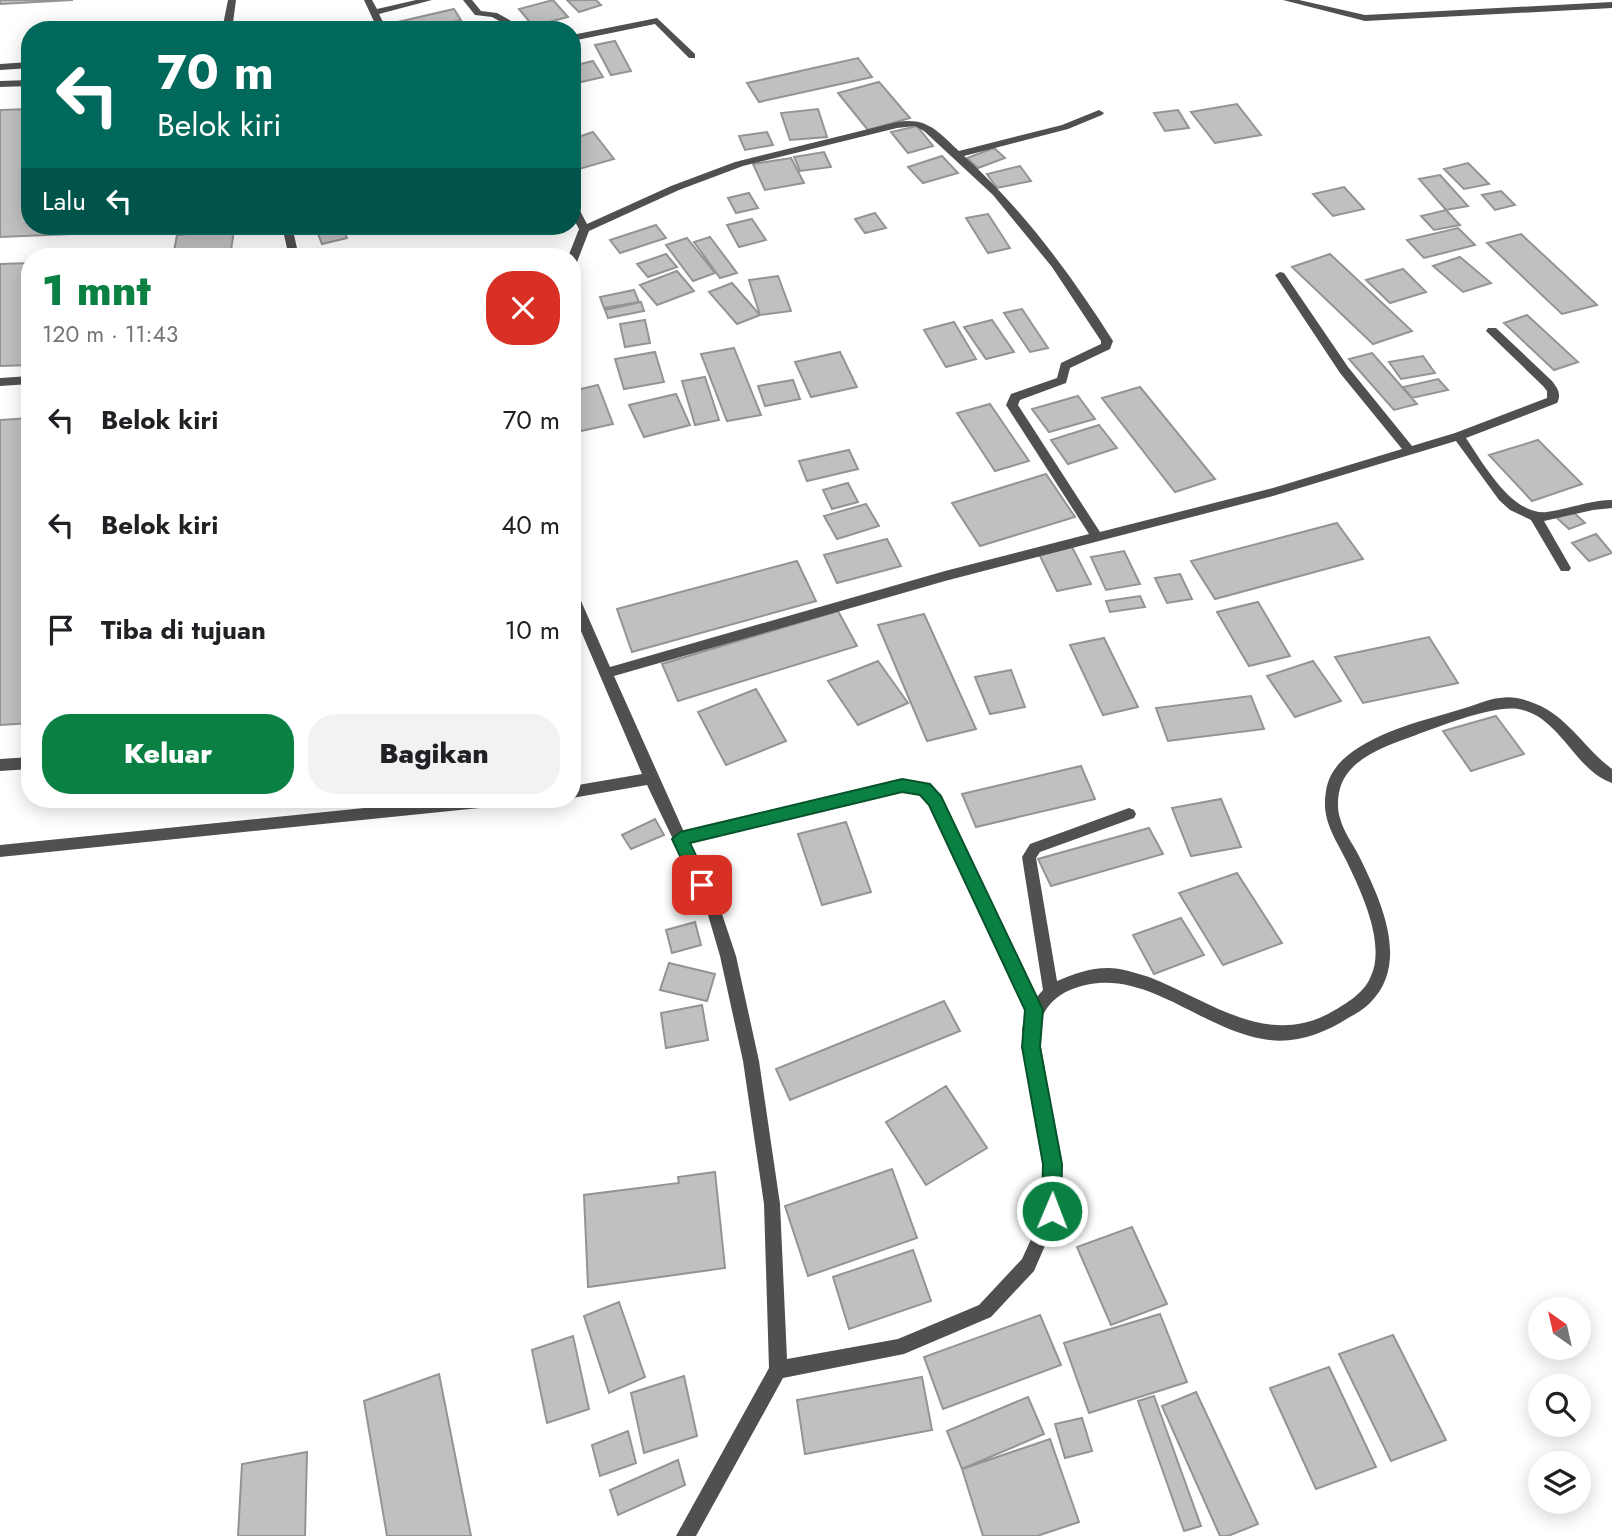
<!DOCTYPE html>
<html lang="id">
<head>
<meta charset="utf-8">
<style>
  body { margin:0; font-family:Jost,sans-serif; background:#f2f2f2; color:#202124; height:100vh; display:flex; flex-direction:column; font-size:26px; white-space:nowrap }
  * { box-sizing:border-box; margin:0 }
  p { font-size:23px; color:#757577 }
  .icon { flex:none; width:38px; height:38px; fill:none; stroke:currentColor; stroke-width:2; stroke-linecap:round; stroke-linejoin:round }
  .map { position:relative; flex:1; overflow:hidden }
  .drawer { position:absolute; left:21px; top:248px; width:560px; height:560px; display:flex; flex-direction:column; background:#fff; border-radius:28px; box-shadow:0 4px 18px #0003 }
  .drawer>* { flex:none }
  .top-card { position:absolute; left:21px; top:21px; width:560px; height:214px; border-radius:28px; box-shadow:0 4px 18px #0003; background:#00695c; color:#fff; overflow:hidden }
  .needle { width:46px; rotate:326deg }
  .controls { position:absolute; left:1528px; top:1297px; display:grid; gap:14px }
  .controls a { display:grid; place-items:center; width:63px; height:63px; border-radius:50%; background:#fff; box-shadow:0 4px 18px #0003; font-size:35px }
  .pin { position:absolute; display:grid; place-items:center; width:60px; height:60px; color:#fff; margin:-30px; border-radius:14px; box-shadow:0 4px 10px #0006 }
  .me { position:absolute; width:77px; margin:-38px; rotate:1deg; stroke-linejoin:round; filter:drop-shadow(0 0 5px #0008) }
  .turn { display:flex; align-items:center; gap:24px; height:147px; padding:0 21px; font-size:32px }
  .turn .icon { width:91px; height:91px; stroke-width:2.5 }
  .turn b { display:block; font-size:49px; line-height:60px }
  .then { display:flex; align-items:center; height:66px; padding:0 21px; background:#0003; gap:14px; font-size:26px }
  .round { display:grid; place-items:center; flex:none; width:74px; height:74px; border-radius:28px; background:#f2f2f2 }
  .headline { display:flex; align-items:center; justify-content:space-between; height:119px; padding:0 21px }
  h1 { font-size:42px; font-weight:800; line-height:52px; color:#0b8043 }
  .button { display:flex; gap:14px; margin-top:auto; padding:14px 21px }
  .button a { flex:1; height:80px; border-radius:28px; background:#0b8043; color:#fff; font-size:28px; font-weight:800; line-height:80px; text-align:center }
  .button a+a { background:#f2f2f2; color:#202124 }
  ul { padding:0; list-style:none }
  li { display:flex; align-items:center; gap:21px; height:105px; padding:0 21px }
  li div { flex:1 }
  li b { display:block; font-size:26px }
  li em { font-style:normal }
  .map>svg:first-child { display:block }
</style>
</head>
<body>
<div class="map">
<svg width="1612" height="1536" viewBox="0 0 1612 1536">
  <rect width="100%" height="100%" fill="#fff"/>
  <path fill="#c0c0c0" stroke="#949494" stroke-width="2" d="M0,0H73L0,4Z
    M553,0L568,17L533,26L519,9Z
    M567,0H596L601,5L579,12Z
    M454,9L461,20L421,30H403L398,22Z
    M615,41L631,71L611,75L595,45Z
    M858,58L872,77L759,102L747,83Z
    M593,61L603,77L572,84V66Z
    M879,82L910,118L868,130L838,93Z
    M1237,104L1261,135L1215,143L1191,112Z
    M30,109V226H144L142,231L0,237V110Z
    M818,109L827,137L790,140L781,113Z
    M1178,110L1189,128L1165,131L1154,113Z
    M917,126L933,146L908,153L891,132Z
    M593,132L614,159L572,171V139Z
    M767,132L773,145L745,150L739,136Z
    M994,148L1005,158L978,168L967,158Z
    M824,152L831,167L800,171L794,157Z
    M942,156L958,173L923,183L908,167Z
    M791,158L804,183L765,190L753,164Z
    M1468,163L1489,184L1464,189L1444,169Z
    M1020,166L1031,181L997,188L987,174Z
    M1440,175L1468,206L1446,210L1419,179Z
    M1344,187L1364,209L1333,216L1313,194Z
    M1501,191L1515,205L1495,210L1482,195Z
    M749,193L758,208L736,213L728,198Z
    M1446,210L1460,225L1434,230L1421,216Z
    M875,213L886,228L865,233L855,219Z
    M988,214L1010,248L988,253L966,218Z
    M752,219L766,240L739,247L727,225Z
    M656,225L666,238L620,253L610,240Z
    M315,226H342L347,238L322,244Z
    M1458,228L1475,245L1424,258L1407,240Z
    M234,230L230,257H173L177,235Z
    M1521,234L1597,305L1562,314L1487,243Z
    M710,237L737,273L720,278L694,242Z
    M687,238L715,273L693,281L666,245Z
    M666,254L677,267L648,277L637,264Z
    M1330,254L1412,331L1373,344L1292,267Z
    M1460,257L1491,283L1463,292L1433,266Z
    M30,263V365L0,366V264Z
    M1403,269L1426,292L1390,303L1366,280Z
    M677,271L694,291L657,305L640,285Z
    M778,276L791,311L760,315L749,280Z
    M732,283L760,315L737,324L709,292Z
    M634,290L639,302L604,308L600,297Z
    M641,302L644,311L608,318L605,310Z
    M1022,309L1048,348L1030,352L1004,313Z
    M1527,315L1578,362L1554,370L1504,323Z
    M645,320L650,343L625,347L620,324Z
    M992,320L1014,352L986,359L964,327Z
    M954,322L976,359L946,367L924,330Z
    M734,348L761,415L727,421L701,354Z
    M655,352L664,382L624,389L615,359Z
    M840,352L857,387L811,397L795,362Z
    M1372,353L1417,404L1394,410L1349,359Z
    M1423,356L1435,373L1401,379L1389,362Z
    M705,377L719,420L695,425L682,381Z
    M1438,379L1448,390L1412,398L1403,387Z
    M793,380L800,399L765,406L758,386Z
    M598,385L613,424L572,433V391Z
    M1140,387L1215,479L1175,492L1102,398Z
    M676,394L690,425L644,437L629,405Z
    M1078,396L1095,419L1049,432L1032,409Z
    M990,404L1029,461L995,471L957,413Z
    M30,418V723L0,725V420Z
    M1099,425L1117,448L1068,464L1051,440Z
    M1538,440L1582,484L1532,501L1489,455Z
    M849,450L858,469L807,481L799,461Z
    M1046,474L1075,517L980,546L952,503Z
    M848,483L858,502L832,509L823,490Z
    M866,504L879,526L837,539L824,516Z
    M1572,511L1585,523L1569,529L1557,518Z
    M1337,523L1363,559L1215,599L1191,561Z
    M1596,534L1612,553L1589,561L1572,543Z
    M887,539L901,566L837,583L824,555Z
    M1072,547L1091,584L1057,591L1039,554Z
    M1124,551L1140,584L1106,590L1091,557Z
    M797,561L816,601L632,652L617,609Z
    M1180,574L1192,599L1167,603L1155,578Z
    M1140,596L1145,607L1110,612L1106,601Z
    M1258,602L1290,656L1249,666L1217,612Z
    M838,611L857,646L678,701L662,664Z
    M924,614L976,729L927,741L878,625Z
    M1429,637L1458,683L1363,703L1335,657Z
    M1104,638L1138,707L1103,715L1070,645Z
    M878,661L908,703L858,725L828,681Z
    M1313,661L1341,701L1295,717L1267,676Z
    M1011,670L1025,707L990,714L975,677Z
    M756,689L786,741L726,765L698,712Z
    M1251,696L1264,729L1168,741L1156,708Z
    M1496,716L1524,754L1471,771L1443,731Z
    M1081,766L1095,799L976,827L962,794Z
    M1221,799L1241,847L1191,856L1172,808Z
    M655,819L664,835L631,849L622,835Z
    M846,822L871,892L822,905L798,834Z
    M1149,828L1163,854L1051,886L1038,859Z
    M1237,873L1282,943L1223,965L1179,893Z
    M1181,918L1204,955L1154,974L1133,935Z
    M695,922L701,945L672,953L666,930Z
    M669,963L715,974L707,1001L660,990Z
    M944,1001L960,1031L790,1100L776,1069Z
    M702,1005L708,1040L666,1048L661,1013Z
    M946,1086L987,1148L926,1185L886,1122Z
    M892,1169L917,1238L808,1276L785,1206Z
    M715,1172L725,1268L588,1287L584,1195L679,1183L678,1177Z
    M1132,1227L1167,1304L1111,1325L1077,1247Z
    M913,1250L931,1301L849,1329L833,1277Z
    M619,1302L645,1377L609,1393L584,1316Z
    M1160,1314L1187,1382L1089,1413L1064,1343Z
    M1040,1315L1061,1365L943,1409L924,1357Z
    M1393,1335L1446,1440L1391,1461L1339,1354Z
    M573,1336L589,1409L547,1423L532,1350Z
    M1329,1367L1376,1467L1316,1489L1270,1388Z
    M439,1374L471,1536H387L364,1401Z
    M684,1376L697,1436L644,1453L631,1393Z
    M922,1377L932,1430L805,1454L797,1400Z
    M1196,1392L1258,1524L1228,1536H1220L1162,1406Z
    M1154,1396L1201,1526L1184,1531L1138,1401Z
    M1028,1397L1044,1434L962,1469L947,1431Z
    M1082,1418L1092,1451L1065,1458L1055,1424Z
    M628,1431L636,1463L600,1476L592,1445Z
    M1050,1439L1079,1522L1037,1536H983L962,1469Z
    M307,1452L305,1536H238L242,1464Z
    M678,1460L685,1485L618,1515L610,1490Z"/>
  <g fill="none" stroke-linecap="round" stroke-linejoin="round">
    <path fill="#505050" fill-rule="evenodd" d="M228,0H236L232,30H222Z
      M30,62V68L0,70V64Z
      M30,80V86L0,87V81Z
      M282,226H292L299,257H289Z
      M30,376V384L0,386V378Z
      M30,757V769L0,771V759Z"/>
    <path fill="#505050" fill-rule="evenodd" d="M364,0H372L377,9L416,0H432L379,14L387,30H378Z
      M463,0H472L481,11L497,13L527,30H516L492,17L475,15Z
      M1283,0H1299L1365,15L1612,2V8L1365,21Z
      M657,18L695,54V58H689L655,24L572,41V35Z
      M1099,110L1104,113L1102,115L1068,129L964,156C1023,210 1070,273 1113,341L1110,349L1070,368L1066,383L1020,400L1018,405L1100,532L1273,488L1402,449L1340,373L1275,275L1280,272L1284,273L1348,367L1412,446L1455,433L1547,398V391L1543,386L1486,331L1488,328H1496L1551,380C1557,387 1562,394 1557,403L1466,438C1483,463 1512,516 1547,512C1569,509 1590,500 1612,500V508L1593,510L1544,521L1571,568L1569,571H1561L1531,520L1510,510L1499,500L1456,441L1273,496L945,581L614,676L684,832L902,779L930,785L940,797L1036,998L1043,990L1022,857L1030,844L1129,808L1134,810L1136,814L1134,818L1040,852L1036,858L1057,981C1074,974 1089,968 1108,968C1121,968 1136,973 1149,977C1207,999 1264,1047 1328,1014C1344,1005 1364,994 1371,976C1386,943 1361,891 1346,860C1334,836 1321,819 1326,791C1328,777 1336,765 1347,756C1379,730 1426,720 1465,708C1476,705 1488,699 1500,698C1512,696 1525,699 1536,704C1567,716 1586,750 1612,769V783C1574,770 1560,716 1518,709C1494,705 1440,726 1416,735C1392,744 1359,754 1345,777C1338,787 1336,807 1340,818C1343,831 1353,844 1359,856C1380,899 1411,962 1370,1003C1364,1009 1356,1014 1348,1018C1324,1034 1292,1045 1263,1039C1197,1028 1139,961 1070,990C1053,997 1042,1011 1038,1029L1061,1164L1060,1211L1034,1271L991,1317L904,1354L783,1378L696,1536H676L769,1368L764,1204L743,1061L720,956L706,908L647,785L572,798V786L642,774L572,610V589L578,594L610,667L945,571L1089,534L1006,405L1011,394L1057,378L1061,363L1101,344V341L1052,267L993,195L924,131L915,126L897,128L743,166L679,190L589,231L577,262L572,265V257H568L579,229L572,216V202L577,205L587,224L671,186L735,162L897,122C928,117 938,132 959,151L1062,125ZM902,791L921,794L930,805L1027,1013L1022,1029L1045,1164L1044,1211L1022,1259L979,1305L898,1339L787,1359L780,1204L759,1061L736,956L720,908L689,843Z
      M443,800H506L504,804L499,806L0,857V845Z"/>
  </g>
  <path fill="#0b8043" stroke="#07532c" stroke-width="2" d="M902,779L930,784L941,796L1043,1010L1040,1047L1062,1164L1061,1211L1059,1218L1052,1221L1045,1218L1042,1211L1043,1164L1022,1047L1025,1010L929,805L920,795L902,792L690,843L710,885L702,892L696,890L672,839L680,832Z"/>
</svg>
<div class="controls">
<a><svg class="needle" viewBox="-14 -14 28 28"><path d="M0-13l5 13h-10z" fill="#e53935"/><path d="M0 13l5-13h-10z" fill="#757577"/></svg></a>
<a><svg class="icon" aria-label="search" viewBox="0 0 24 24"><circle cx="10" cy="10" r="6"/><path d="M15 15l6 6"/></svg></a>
<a><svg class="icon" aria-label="layers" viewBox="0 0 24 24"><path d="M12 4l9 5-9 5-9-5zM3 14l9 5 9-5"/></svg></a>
</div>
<div class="pin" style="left:702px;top:885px;background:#d93025"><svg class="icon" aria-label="arrive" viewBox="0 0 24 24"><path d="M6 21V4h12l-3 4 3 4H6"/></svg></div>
<svg class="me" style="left:1052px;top:1211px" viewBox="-20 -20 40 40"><circle r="17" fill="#0b8043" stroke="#fff" stroke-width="3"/><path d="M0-11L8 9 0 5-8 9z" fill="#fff"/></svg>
<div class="top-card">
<div class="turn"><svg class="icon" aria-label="left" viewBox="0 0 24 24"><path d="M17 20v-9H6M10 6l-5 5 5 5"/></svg><div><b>70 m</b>Belok kiri</div></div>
<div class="then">Lalu<svg class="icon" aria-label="left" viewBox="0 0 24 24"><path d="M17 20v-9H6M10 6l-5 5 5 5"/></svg></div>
</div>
<section class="drawer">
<div class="headline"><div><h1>1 mnt</h1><p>120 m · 11:43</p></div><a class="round" style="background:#d93025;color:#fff"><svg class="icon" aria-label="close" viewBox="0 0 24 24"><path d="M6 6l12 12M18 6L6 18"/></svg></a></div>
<ul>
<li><svg class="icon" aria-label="left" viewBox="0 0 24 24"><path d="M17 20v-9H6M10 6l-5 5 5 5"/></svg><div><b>Belok kiri</b></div><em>70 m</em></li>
<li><svg class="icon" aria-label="left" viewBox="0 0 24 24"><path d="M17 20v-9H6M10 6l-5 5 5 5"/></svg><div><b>Belok kiri</b></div><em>40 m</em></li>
<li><svg class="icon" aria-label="arrive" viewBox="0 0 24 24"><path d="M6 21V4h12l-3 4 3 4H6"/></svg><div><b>Tiba di tujuan</b></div><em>10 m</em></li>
</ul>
<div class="button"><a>Keluar</a><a>Bagikan</a></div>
</section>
</div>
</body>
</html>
